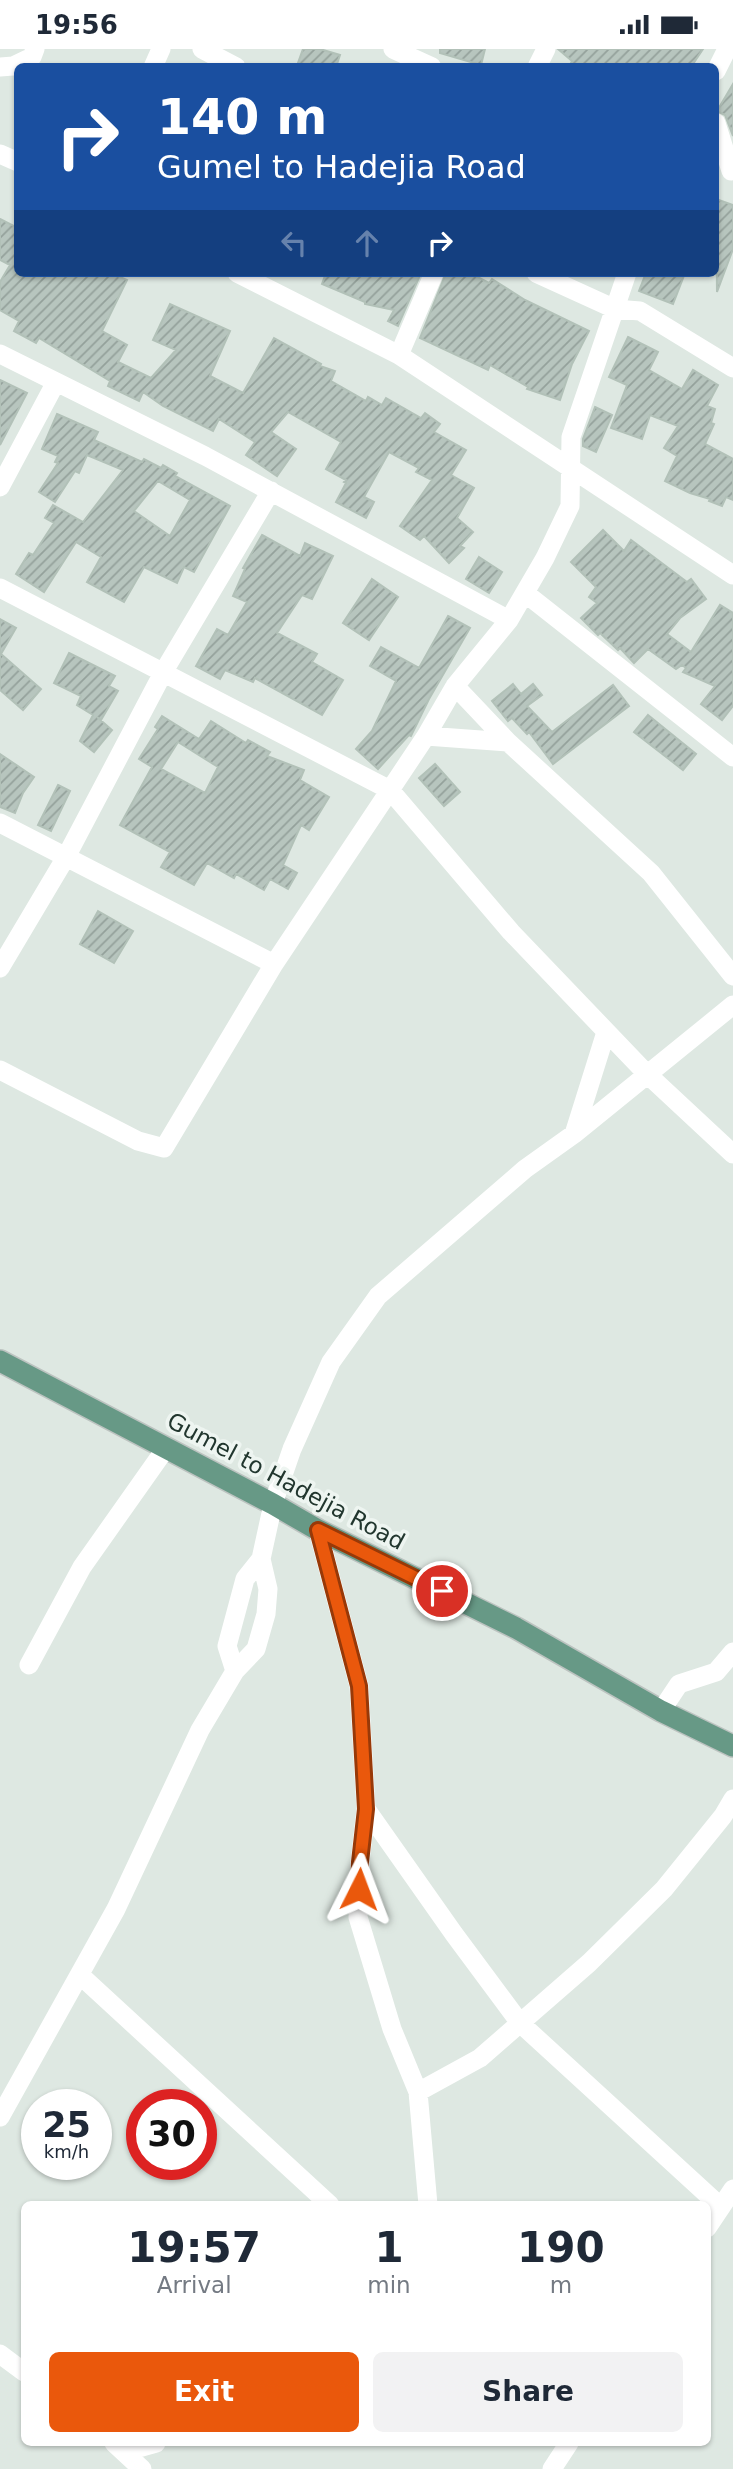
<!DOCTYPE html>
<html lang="en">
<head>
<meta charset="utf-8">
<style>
  body { margin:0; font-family:"DejaVu Sans",sans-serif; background:#f2f2f3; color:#1f2937; height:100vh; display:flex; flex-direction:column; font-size:26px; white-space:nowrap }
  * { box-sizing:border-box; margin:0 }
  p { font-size:23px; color:#747a83 }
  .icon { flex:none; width:38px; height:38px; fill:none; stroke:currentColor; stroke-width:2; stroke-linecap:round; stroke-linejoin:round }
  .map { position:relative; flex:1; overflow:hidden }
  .sheet { position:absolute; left:21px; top:2152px; width:690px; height:245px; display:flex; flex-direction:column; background:#fff; border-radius:10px; box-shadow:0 2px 5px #0004 }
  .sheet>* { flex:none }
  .banner { position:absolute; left:14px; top:14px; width:705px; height:214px; border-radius:10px; box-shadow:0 2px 5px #0004; background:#1a4fa0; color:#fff; overflow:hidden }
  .speed { position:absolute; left:21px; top:2040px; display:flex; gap:14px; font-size:35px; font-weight:700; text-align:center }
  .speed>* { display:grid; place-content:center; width:91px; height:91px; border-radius:50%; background:#fff; box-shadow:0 2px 5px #0004; line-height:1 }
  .speed small { font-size:18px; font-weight:400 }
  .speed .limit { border:10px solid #d22; background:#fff; color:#111 }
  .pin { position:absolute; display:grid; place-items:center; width:60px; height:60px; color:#fff; margin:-30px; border:4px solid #fff; border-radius:50%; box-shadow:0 2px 7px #0007 }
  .me { position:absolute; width:77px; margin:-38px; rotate:3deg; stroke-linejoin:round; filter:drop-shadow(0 0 5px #0008) }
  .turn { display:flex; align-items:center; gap:24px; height:147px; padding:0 28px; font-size:32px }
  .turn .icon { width:91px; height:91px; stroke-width:2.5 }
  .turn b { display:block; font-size:49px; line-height:60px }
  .lanes { display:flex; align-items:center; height:66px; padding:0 28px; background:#0003; justify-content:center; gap:35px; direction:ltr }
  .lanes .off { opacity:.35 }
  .eta { display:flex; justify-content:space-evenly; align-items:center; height:119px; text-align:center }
  .eta b { font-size:42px; font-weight:600; line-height:49px }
  .cta { display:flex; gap:14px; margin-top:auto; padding:14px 28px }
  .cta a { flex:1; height:80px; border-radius:10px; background:#ea580c; color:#fff; font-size:28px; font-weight:600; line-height:80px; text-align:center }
  .cta a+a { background:#f2f2f3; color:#1f2937 }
  .status { display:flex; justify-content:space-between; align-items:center; height:49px; padding:0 35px; background:#fff; direction:ltr }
  .status svg { height:19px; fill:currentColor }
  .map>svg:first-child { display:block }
</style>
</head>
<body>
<div class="status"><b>19:56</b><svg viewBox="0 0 49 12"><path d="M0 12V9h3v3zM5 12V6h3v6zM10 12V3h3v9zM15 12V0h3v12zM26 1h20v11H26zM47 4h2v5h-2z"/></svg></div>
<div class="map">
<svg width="733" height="2420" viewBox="0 0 733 2420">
  <defs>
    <pattern id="building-hatch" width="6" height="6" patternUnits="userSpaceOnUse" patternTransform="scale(1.75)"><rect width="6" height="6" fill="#b7c5be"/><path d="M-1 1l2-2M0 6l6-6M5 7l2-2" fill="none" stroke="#94a19b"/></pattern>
  </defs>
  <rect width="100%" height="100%" fill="#dee8e2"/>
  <path fill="url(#building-hatch)" stroke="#b2c1b8" stroke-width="2" fill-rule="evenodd" d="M303,0H320L340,6L336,18H309L298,14Z
    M440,0H485L481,16L440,4Z
    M558,0H703L691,18H569L572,12Z
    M733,35V87L725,66L717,62Z
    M716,150L733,156V200L717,243Z
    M0,170L18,179V224H111L127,231L102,282L127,296L118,313L151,329L176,301L153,291L170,255L230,282L210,327L243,344L274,289L321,315L320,317L335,322L331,332L366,352L368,348L382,356L386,349L421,369L425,364L440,375L434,383L466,401L451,426L474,439L457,469L473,483L460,497L464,499L449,514L424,487L420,491L400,477L432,431L416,423L419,419L389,403L364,448L374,453L366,469L336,453L346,434L344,433L346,431L326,420L341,393L288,363L271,383L296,400L277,427L246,406L255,393L219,370L213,382L163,357L143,343L139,352L108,337L110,332L39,289L36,294L14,282L19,272L0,261V233L10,216L0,211Z
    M326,224H421L398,277L388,272L394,261L365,255V253L322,235Z
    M446,224H470L489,234L492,230L525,251L589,282L572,315L560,351L527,340L528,338L490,316L488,321L420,289Z
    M646,224H685L673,255L639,242Z
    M628,288L658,303L649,321L682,340L693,321L718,336L707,357L715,360L711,374L714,375L705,395L733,410V451L726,448L722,457L709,452L710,450L690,444L665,432L677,407L664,399L678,377L650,366L642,390L611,379L627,336L609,328Z
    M0,331L27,344L0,396Z
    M595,358L612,366L596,403L583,397V390Z
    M57,365L98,383L94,391L142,413L144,410L161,419L163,416L177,424L175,427L230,457L194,523L184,518L177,534L144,518L124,553L87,533L101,508L76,493L44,543L16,525L29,504L33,506L54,474L45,469L53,456L83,473L123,421L87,406L79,424L75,422L55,453L39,443L58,414L55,413L58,407L42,400ZM158,432L190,451L170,487L134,462Z
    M603,481L624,502L631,491L687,533L691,530L706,550L680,569L667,585L691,603L720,556L733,564V657L722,671L701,655L715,637L683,623L686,619L682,616L676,620L648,600L634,614L620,599L618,601L600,584L598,586L581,569L597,554L589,548L596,538L571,513Z
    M262,486L300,507L305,494L333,507L312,550L302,546L277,584L317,605L312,613L343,631L322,666L255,629L253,633L225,621L220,630L196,617L217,580L228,586L247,553L233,547L245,520L243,519Z
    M479,508L502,523L489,544L466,530Z
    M372,530L398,548L369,591L343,574Z
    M448,567L470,579L429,650L411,687L409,686L378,720L356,700L372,682L396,632L370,617L381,598L419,619Z
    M0,570L16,579L1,605L41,640L23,661L0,641Z
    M69,604L115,627L109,637L118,642L101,671L97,668L112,681L94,703L80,692L93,666L77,656L81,647L54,634Z
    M513,635L521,645L533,635L542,646L527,657L552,683L613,636L629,657L553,715L529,683L527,685L512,669L508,672L492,652Z
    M648,666L696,705L683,721L634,683Z
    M162,667L199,690L211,672L246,694L248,691L270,703L267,707L304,721L300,731L329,748L309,781L301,776L283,816L297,824L288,840L270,830L264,841L236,825L234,829L207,814L194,836L161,818L170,803L120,776L152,718L139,710L158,680L155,678ZM178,693L218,718L205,744L161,720Z
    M0,705L34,728L23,744L15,764L0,758Z
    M435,715L460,743L444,757L419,729Z
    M58,736L70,742L51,782L38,776Z
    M98,862L133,882L114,914L80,895Z"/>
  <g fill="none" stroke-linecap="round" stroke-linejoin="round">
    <g stroke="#bcc3c0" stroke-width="24">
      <path id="major" d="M0,1312L273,1455L318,1481L516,1579L661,1662L733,1697"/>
    </g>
    <path stroke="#fff" stroke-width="19" d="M202,0L236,18
      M393,0L432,18
      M0,18L13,17L32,8L35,0
      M153,18L161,0
      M537,18L546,0
      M716,22L727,0
      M716,74L731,122
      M0,105L18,113
      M237,224L399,306L733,526
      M536,224L615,260L640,262L733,319
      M0,305L205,407L509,571
      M399,306L434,224
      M0,438L56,333
      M0,539L390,741L511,883L646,1024L733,1105
      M525,544L733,708
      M455,637L508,693L651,824L733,927
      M426,687L508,693
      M0,774L274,915
      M0,919L66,808L164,622L271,442
      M0,1021L138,1092L164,1099L274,915L426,687L455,637L509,571L545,509L570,457L571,388L627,224
      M574,1085L606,983
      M318,1481L359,1637L366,1760L360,1813L358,1868L392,1980L418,2043L428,2156
      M29,1616L82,1518L166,1399
      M235,1622L227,1597L245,1530L261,1510L273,1455L292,1400L331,1313L378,1247L525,1120L574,1085L733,956
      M661,1662L679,1635L716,1623L733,1603
      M366,1760L454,1885L520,1974L721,2158
      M80,1926L330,2156
      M418,2043L480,2009L589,1914L664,1840L723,1767L733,1750
      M0,2068L116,1860L200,1681L235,1622L256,1600L266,1565L268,1540L261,1510
      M707,2179L733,2140
      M0,2305L24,2323
      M114,2394L142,2420
      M124,2403L156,2394
      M552,2420L569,2394"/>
    <use href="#major" stroke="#679986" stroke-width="21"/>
  </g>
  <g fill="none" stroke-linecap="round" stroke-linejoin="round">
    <g stroke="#983908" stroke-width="18">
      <path id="route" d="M359,1840L360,1813L366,1760L359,1637L318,1481L442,1542"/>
    </g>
    <use href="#route" stroke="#ea580c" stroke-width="12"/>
  </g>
  <g text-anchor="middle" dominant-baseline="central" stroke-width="7" stroke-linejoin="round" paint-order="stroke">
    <g font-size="23" fill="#21362e" stroke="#eef5f1">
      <text transform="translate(286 1432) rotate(28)">Gumel to Hadejia Road</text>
    </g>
  </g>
</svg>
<div class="speed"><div>25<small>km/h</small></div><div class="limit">30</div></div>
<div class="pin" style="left:442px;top:1542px;background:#d93025"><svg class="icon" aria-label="arrive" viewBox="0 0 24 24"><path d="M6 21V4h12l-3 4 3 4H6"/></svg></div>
<svg class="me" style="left:359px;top:1840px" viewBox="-20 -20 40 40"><path d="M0-17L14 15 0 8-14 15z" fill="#ea580c" stroke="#fff" stroke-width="4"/></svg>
<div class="banner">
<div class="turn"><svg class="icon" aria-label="right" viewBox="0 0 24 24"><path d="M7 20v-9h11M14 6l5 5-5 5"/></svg><div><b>140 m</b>Gumel to Hadejia Road</div></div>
<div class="lanes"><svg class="icon off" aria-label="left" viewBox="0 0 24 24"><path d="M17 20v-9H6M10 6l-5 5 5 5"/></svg><svg class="icon off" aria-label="ahead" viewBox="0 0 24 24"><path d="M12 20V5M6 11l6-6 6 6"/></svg><svg class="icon" aria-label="right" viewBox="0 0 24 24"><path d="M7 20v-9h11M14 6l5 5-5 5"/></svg></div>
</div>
<section class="sheet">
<div class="eta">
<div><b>19:57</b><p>Arrival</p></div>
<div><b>1</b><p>min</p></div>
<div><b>190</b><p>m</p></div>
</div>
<div class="cta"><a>Exit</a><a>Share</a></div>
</section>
</div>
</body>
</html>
